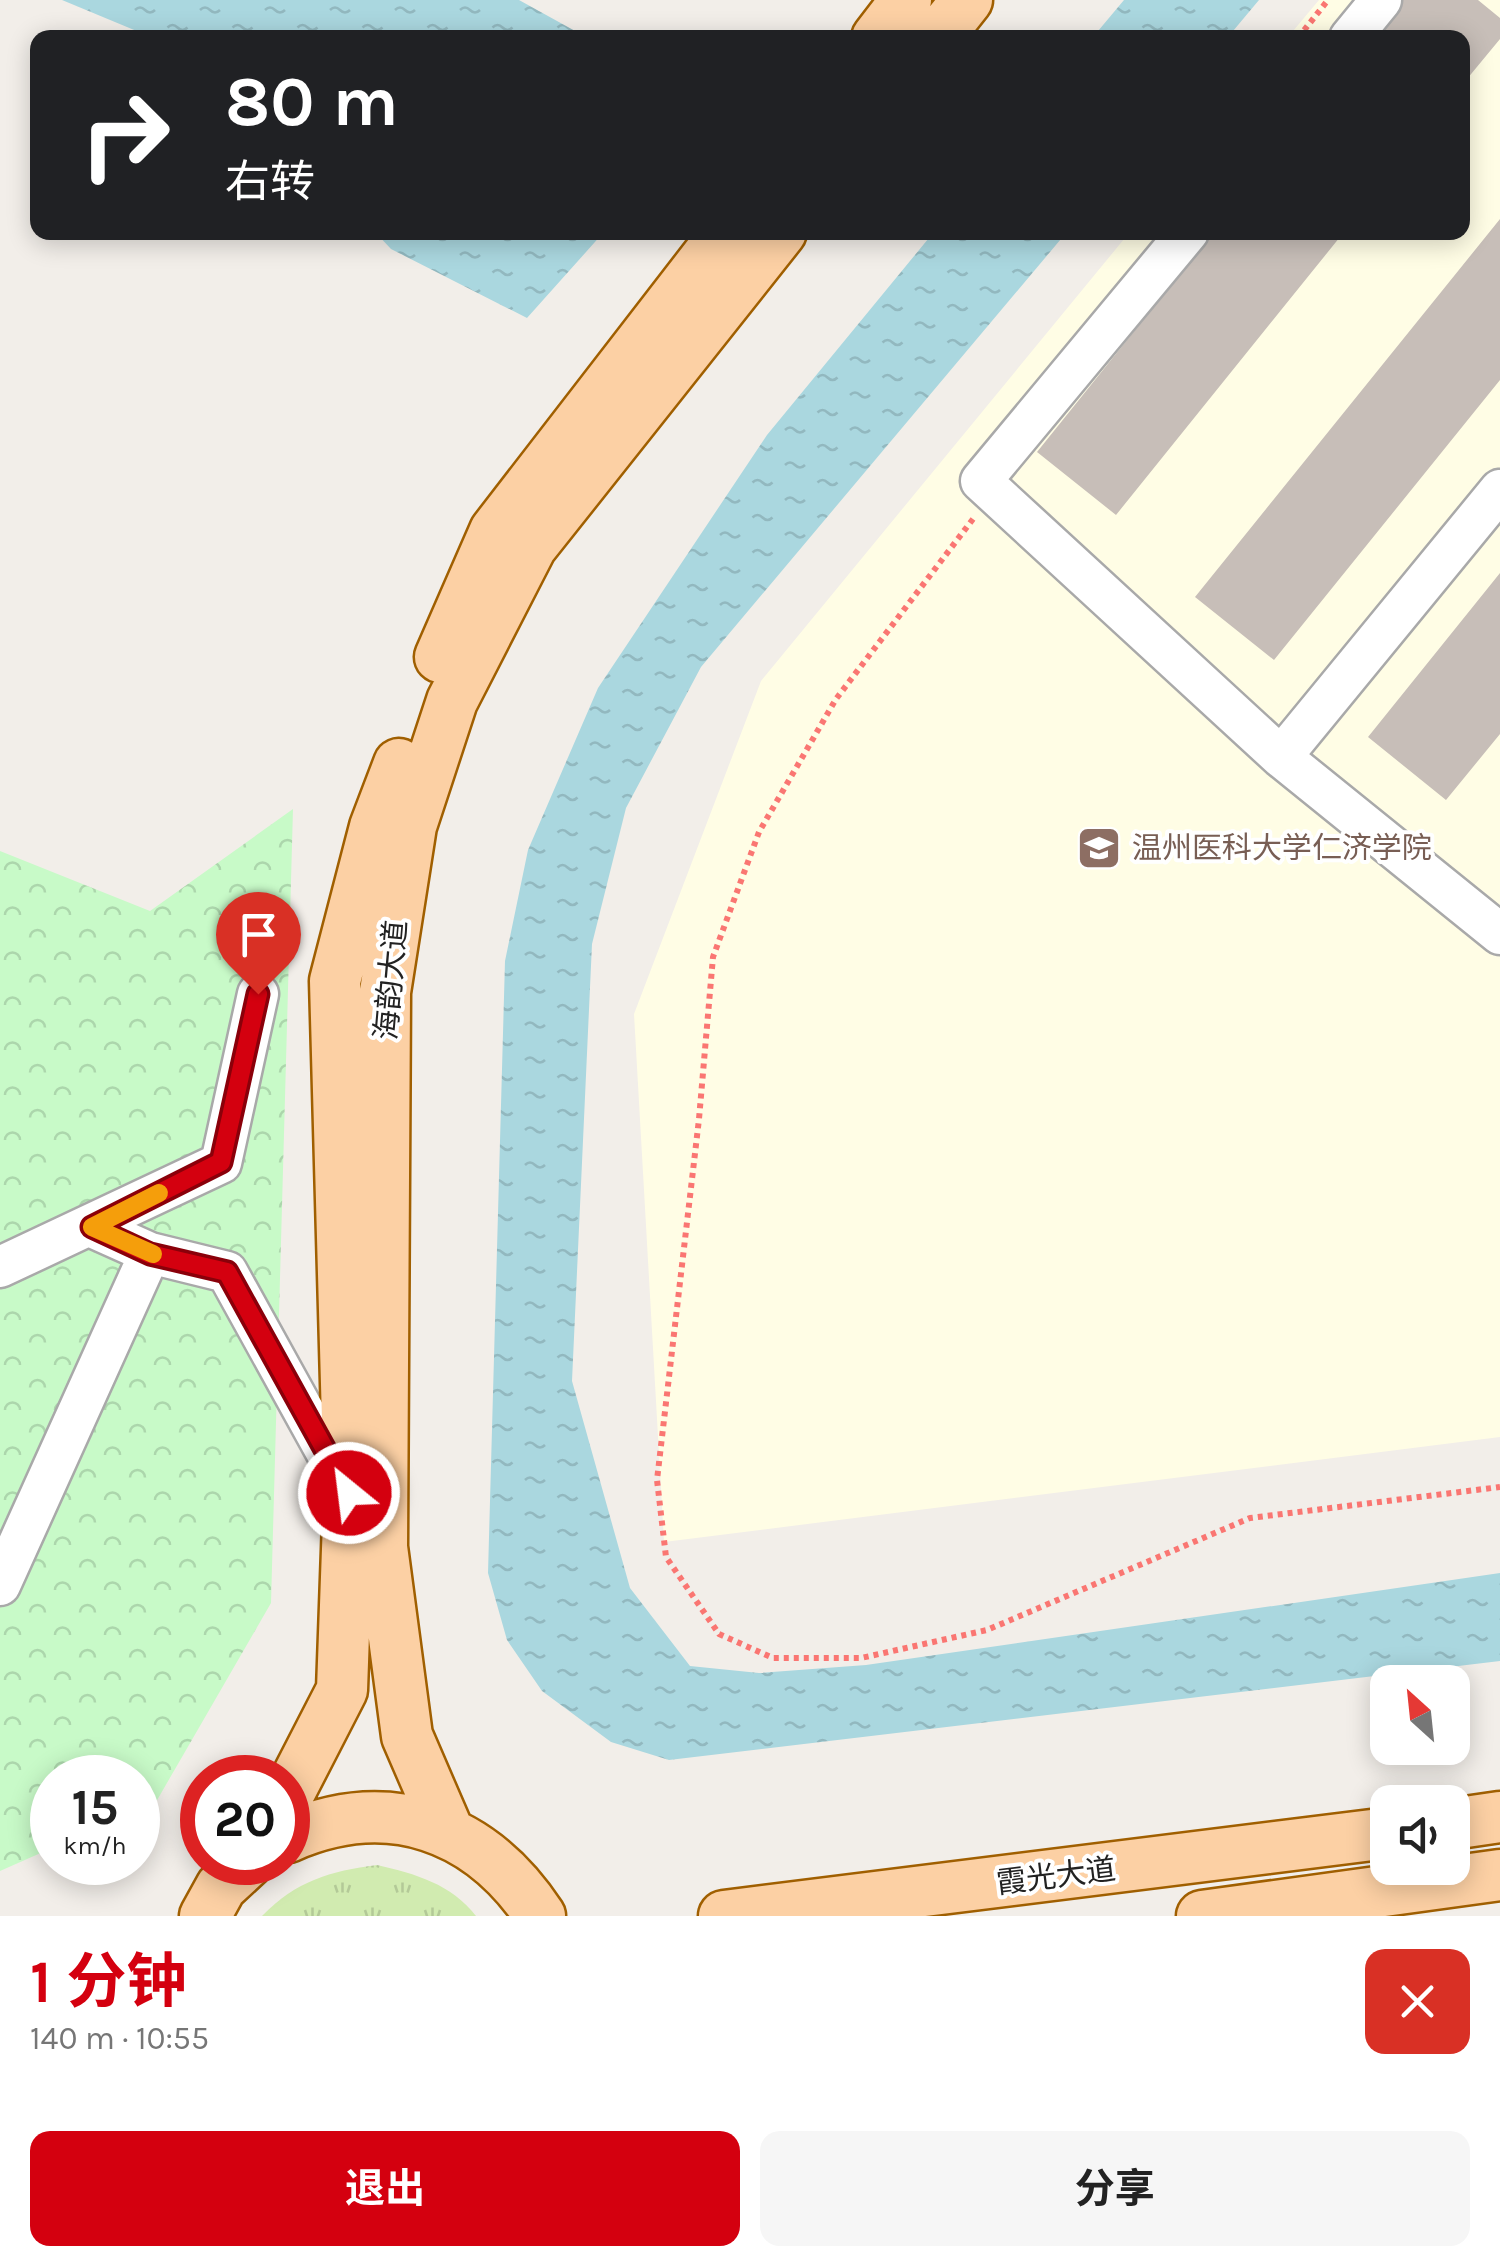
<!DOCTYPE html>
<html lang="zh">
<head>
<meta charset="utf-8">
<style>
  body { margin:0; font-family:Karla,"Noto Sans SC",sans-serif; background:#f6f6f6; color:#222; height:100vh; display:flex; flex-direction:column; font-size:38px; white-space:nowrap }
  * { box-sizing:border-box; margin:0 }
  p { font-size:32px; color:#767676 }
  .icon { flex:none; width:55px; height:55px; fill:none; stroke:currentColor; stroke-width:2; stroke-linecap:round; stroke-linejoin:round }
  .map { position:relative; height:1916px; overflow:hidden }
  .side { display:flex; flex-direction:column; background:#fff; flex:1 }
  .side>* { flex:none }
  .guide { position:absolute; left:30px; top:30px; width:1440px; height:210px; border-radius:20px; box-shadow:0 5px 25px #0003; background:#202124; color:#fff; overflow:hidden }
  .needle { width:65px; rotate:333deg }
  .buttons { position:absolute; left:1370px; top:1665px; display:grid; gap:20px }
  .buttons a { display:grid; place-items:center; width:100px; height:100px; border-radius:20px; background:#fff; box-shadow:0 5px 25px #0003; font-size:50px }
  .speed { position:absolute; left:30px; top:1755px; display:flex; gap:20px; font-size:50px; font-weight:700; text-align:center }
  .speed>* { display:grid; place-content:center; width:130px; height:130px; border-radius:50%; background:#fff; box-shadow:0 5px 25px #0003; line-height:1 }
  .speed small { font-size:25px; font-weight:400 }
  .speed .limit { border:15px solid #d22; background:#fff; color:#111 }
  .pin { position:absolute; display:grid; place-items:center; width:85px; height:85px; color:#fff; margin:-102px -42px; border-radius:50% 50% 50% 0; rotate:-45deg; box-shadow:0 0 10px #0007 }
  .pin .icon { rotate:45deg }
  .me { position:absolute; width:110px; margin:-55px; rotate:331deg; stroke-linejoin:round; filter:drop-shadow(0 0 8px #0008) }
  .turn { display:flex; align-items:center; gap:35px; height:210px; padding:0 30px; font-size:45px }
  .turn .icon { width:130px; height:130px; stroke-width:2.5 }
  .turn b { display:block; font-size:70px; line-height:85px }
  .round { display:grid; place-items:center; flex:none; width:105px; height:105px; border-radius:20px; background:#f6f6f6 }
  .overview { display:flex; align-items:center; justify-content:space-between; height:170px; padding:0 30px }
  h1 { font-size:60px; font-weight:700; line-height:75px; color:#d4000f }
  .action { display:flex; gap:20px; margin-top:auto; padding:20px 30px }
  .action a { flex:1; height:115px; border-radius:20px; background:#d4000f; color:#fff; font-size:40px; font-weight:700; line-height:115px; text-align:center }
  .action a+a { background:#f6f6f6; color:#222 }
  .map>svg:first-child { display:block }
</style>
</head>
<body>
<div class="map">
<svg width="1500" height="1916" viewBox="0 0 1500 1916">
  <defs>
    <pattern id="grass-tufts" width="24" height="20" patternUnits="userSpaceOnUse" patternTransform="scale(2.5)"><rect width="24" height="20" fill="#d1ebb0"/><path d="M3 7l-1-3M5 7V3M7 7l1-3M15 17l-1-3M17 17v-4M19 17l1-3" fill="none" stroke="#b3c997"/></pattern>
    <pattern id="park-crowns" width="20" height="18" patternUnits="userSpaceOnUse" patternTransform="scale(2.5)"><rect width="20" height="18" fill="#c8fac8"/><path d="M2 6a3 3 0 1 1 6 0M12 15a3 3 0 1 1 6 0" fill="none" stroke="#acd6ac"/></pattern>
    <pattern id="water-ripples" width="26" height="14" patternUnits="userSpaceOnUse" patternTransform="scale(2.5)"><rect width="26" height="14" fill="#aad7df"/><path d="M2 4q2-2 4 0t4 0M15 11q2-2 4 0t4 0" fill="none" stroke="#92b8bf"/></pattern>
  </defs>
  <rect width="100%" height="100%" fill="#f2eee9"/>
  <path fill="#fffde5" d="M1319,0H1500V1437L664,1542L634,1014L761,681L1129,233L1462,232V38L1288,37Z"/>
  <path fill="url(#grass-tufts)" d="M377,1865C416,1874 451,1884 476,1916H262C296,1881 330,1871 377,1865Z"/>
  <path fill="url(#park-crowns)" d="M293,809L271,1603L156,1802L138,1810V1778H52V1848L0,1871V851L150,911Z"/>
  <path fill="url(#water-ripples)" d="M62,0H519L586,37H151Z
    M1124,0H1259L1228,37H1093Z
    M376,233H603L527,318L391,249Z
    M933,233H1066L701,667L626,808L592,944L572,1381L630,1588L690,1666L759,1673L866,1665L1500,1573V1661L669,1760L611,1742L542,1691L507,1640L488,1573L505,961L528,850L598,688L767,435Z"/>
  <path fill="#c7beb8" d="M1402,0H1478L1500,18V39L1462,85V38H1371Z
    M1500,219V380L1274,660L1195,597Z
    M1214,232H1344L1116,515L1037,452Z
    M1500,573V734L1446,800L1368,737Z"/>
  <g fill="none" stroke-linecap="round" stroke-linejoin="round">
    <g stroke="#a9a9a9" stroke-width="45">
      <path id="minor" d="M1350,38L1381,0
        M1188,232L981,481L1281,757L1500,934
        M1281,757L1500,490
        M92,1227L150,1253L227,1272L349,1493
        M0,1267L221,1163L258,994
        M0,1585L150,1253"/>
    </g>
    <g stroke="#a05f00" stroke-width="55">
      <path id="major" d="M877,38L906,0
        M937,38L967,0
        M440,657L495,531L726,232
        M288,1795L342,1690L349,1493L335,981L375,827L399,764
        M1452,1824L1500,1817
        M448,1831L407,1736L382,1547L385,992L411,826L452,701L531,547L781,232
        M288,1837C388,1793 480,1825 540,1916
        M205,1916L221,1887L248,1862
        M724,1916L1388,1833
        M1202,1916L1500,1875"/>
    </g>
    <path stroke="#fa7672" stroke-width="6" stroke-dasharray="5 5" stroke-linecap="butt" d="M1298,38L1328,0
      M973,519L836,699L759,832L713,957L699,1119L657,1480L666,1557L719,1634L773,1658H861L987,1630L1250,1518L1500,1487"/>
    <use href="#minor" stroke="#fff" stroke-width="40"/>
    <use href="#major" stroke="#fcd0a4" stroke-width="50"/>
  </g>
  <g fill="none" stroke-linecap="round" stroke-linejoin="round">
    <g stroke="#8a000a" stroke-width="25">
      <path id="route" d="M258,994L221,1162L92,1227L150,1254L227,1272L349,1493"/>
    </g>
    <use href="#route" stroke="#d4000f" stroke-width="18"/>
    <path stroke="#f59e0b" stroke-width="18" d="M153,1254L92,1227L159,1193"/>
  </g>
  <defs>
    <g id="university-square" transform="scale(2.25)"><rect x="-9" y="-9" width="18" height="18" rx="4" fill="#8d6e63" stroke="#fff"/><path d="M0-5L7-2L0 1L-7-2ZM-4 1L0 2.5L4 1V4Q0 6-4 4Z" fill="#fff"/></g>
  </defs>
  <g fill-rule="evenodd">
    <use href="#university-square" x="1099" y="848"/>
  </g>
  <g text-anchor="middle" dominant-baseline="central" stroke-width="8" stroke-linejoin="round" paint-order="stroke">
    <g font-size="30" fill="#785e54" stroke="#fff" text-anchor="start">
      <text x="1132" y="848">温州医科大学仁济学院</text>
    </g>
    <g font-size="30" fill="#222" stroke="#fff">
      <text transform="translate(391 980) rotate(-85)">海韵大道</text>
      <text transform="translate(1056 1876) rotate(-7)">霞光大道</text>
    </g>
  </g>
</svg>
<div class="buttons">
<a><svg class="needle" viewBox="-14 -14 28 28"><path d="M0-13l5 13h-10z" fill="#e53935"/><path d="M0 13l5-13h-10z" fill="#767676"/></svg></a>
<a><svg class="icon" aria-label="sound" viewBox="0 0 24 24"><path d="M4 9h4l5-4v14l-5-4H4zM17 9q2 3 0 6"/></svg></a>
</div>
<div class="speed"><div>15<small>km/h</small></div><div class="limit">20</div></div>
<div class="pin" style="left:258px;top:994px;background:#d93025"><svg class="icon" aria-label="arrive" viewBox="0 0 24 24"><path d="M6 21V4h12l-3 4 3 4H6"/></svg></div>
<svg class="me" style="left:349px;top:1493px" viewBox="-20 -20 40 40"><circle r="17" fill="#d4000f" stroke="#fff" stroke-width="3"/><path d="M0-11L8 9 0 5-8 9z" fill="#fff"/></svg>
<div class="guide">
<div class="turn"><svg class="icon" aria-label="right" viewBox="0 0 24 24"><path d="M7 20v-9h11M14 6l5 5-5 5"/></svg><div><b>80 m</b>右转</div></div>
</div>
</div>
<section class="side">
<div class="overview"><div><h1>1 分钟</h1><p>140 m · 10:55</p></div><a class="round" style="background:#d93025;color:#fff"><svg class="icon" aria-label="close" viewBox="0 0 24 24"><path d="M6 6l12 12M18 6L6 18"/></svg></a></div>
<div class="action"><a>退出</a><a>分享</a></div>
</section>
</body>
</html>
